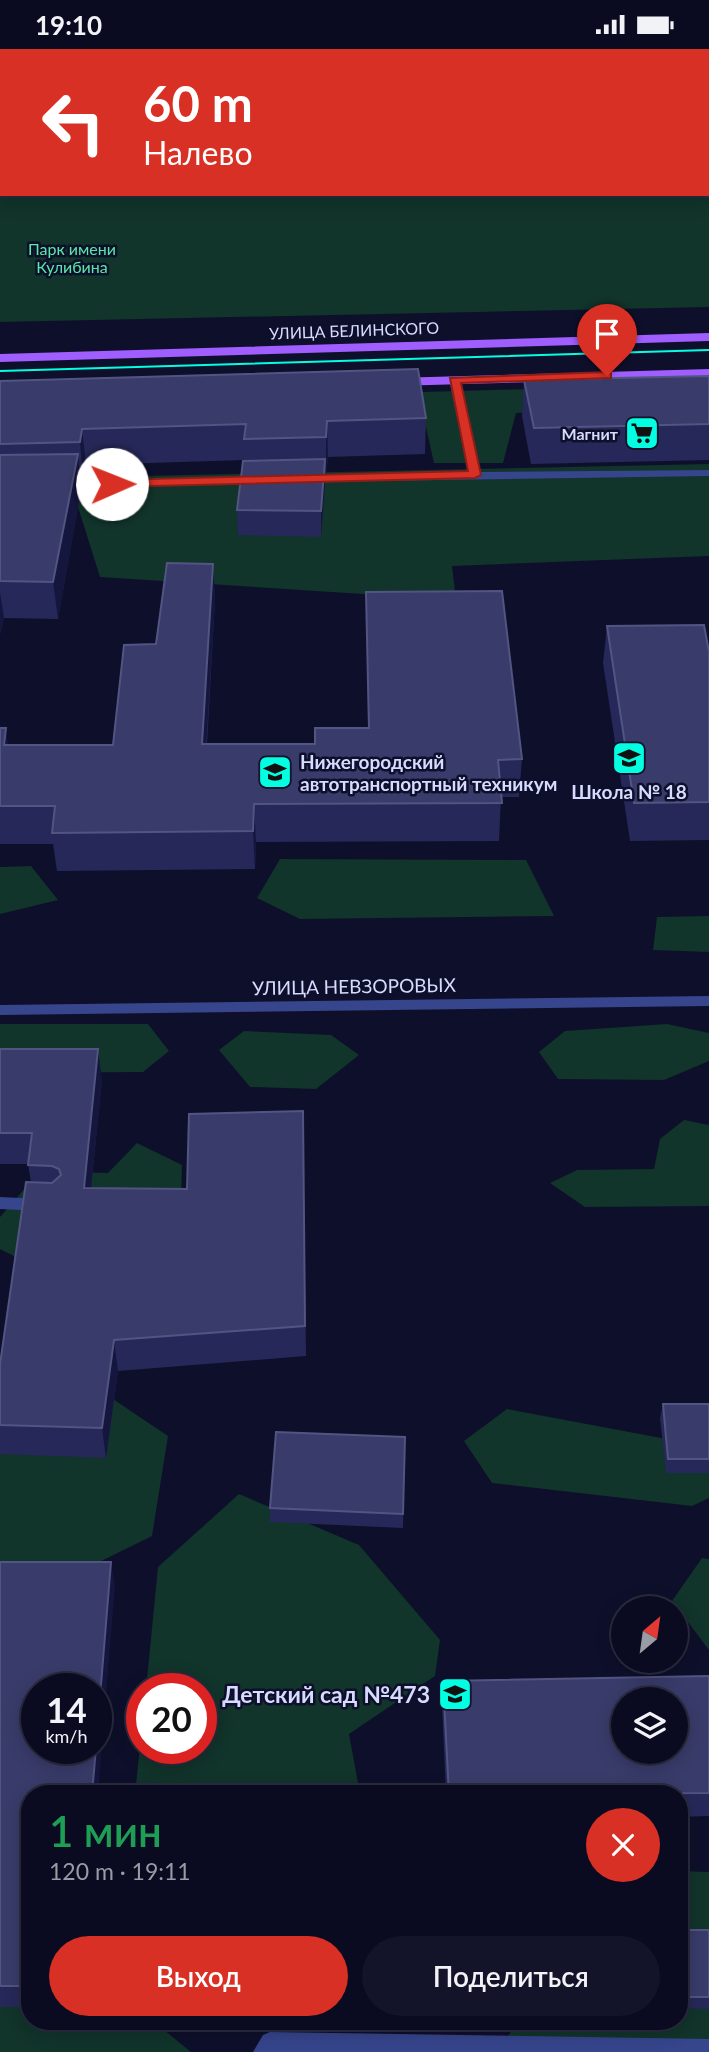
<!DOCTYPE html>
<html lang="ru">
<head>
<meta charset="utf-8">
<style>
  body { margin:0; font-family:Lato,sans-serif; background:#131429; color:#f1f3f6; height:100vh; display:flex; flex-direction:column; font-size:26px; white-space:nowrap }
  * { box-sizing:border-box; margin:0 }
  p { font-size:23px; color:#999ba5 }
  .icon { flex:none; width:38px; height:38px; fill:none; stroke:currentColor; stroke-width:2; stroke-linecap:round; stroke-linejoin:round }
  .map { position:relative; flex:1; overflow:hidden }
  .details { position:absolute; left:21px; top:1736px; width:667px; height:245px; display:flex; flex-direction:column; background:#0a0b20; border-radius:28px; box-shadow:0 4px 18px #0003,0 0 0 2px #2a2b3e }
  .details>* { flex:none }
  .banner { position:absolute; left:0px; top:0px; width:710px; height:147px; box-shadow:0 4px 18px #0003,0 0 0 2px #2a2b3e; background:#d93025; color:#fff; overflow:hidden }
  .needle { width:46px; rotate:29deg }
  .tools { position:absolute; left:611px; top:1547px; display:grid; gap:14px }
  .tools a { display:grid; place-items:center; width:77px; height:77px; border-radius:50%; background:#0a0b20; box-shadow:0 4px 18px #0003,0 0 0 2px #2a2b3e; font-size:35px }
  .speed { position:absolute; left:21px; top:1624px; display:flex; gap:14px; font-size:35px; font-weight:700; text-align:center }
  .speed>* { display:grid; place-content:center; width:91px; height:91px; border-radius:50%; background:#0a0b20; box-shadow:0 4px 18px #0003,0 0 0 2px #2a2b3e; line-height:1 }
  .speed small { font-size:18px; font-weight:400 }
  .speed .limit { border:10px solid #d22; background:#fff; color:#111 }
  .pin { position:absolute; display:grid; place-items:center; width:60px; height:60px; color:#fff; margin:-72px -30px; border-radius:50% 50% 50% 0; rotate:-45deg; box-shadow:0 0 7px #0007 }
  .pin .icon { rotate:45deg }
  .me { position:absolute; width:77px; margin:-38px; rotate:89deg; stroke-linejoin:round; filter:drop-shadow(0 0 5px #0008) }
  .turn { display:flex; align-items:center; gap:24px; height:147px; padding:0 28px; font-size:32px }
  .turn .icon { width:91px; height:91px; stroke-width:2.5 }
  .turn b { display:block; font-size:49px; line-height:60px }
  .round { display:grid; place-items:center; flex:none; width:74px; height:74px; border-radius:37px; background:#131429 }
  .overview { display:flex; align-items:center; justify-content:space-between; height:119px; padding:0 28px }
  h1 { font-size:42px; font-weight:600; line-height:52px; color:#1e9e55 }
  .primary-button { display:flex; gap:14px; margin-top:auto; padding:14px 28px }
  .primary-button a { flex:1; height:80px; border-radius:42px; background:#d93025; color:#fff; font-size:28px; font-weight:600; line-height:80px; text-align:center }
  .primary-button a+a { background:#131429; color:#f1f3f6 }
  .status { display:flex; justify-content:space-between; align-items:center; height:49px; padding:0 35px; background:#0a0b20; direction:ltr }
  .status svg { height:19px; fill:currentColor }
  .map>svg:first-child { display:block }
</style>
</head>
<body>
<div class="status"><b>19:10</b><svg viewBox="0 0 49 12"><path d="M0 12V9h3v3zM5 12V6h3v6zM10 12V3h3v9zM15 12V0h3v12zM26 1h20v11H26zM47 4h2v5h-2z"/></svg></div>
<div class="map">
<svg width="709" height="2003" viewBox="0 0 709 2003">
  <rect width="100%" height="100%" fill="#0e0f2a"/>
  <path fill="#11342b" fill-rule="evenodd" d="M0,0H709V258L0,273ZM2,2H709V145H2Z
    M709,335V357L516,364L503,414H434L420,352L0,355Z
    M709,415V507L452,517L456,551L100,528L78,458L0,430Z
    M280,810L526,811L554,867L300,870L257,849Z
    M31,817L58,851L0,865V818Z
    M709,867V903L653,901L657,868Z
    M0,975H148L169,1002L143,1023L0,1024Z
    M667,975L709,984V1012L664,1031L558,1030L539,1003L565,982Z
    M244,982L331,986L359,1006L316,1040L250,1038L219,1001Z
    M684,1071L709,1076V1157L585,1158L550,1134L577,1121L654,1120L660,1090Z
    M137,1094L182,1116L181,1161L38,1219L0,1200V1168L40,1122L108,1124Z
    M0,1348H110L168,1387L152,1487L81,1522L0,1518Z
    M507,1360L704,1397L709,1406V1449L692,1457L492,1434L464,1392Z
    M239,1445L359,1496L440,1591L435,1627L349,1685L360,1745H135L142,1678V1699H201V1640H146L158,1518Z
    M702,1509L709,1510V1601L672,1552Z
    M679,1822L709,1823V1912L679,1911Z
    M0,1935H30V1972H153L191,2003H0Z
    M679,1943H709V2003H499L517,1972H679Z"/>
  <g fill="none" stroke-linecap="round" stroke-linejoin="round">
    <path fill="#36458c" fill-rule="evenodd" d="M454,328L459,331L480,423L709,421V427L306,433L301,430L306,427L469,423L449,331Z
      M258,428L262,429V433L64,439L59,436L64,433Z
      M0,1148L41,1150L46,1152L48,1156L46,1160L41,1162L0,1160Z
      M270,1983L709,1990V2003H253L263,1986Z"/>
    <path fill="#36458c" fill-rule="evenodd" d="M709,947V957L0,966V956Z"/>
    <path fill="#a05eff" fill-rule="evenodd" d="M709,284V292L0,313V305Z
      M709,320V328L394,337L387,333L394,329Z"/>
    <path stroke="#03ffe2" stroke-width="2" d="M0,322L709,301"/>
  </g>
  <path fill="#262859" d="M709,327V411L531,415L522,367L524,331Z
    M0,332L426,369L425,405L328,408L326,424H325L321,488L238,486L237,461L245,411L86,416L83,429H80L81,441L58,570L4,569L0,585Z
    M213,515L215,551L207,695H315L368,679L366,543L522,710L519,748H501L499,792L256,793L255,820L57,822L53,795H0V679L8,696H113L156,595Z
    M607,577L709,603V791L630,792L603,614Z
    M0,1000L102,1031L91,1139L187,1140L303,1062L306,1307L118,1322L106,1409L0,1405V1315L31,1133L28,1115H0Z
    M709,1351V1424H666L660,1369L663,1355H709Z
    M405,1388L403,1479L270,1473V1459Z
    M0,1513L115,1537L30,1745V1958H0Z
    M709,1627V1767L679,1768V1745H446L442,1656L443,1632Z
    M679,1881H709V1960L679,1959Z"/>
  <path fill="#15163e" d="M327,372L328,408L326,424V388Z
    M82,380L86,416L83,429L80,393Z
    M78,405L81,441L58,570L53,533Z
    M325,410V435L321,488V462Z
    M213,515L215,551L204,733L202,695Z
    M0,543L4,569L0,585Z
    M6,679L11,717L4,696Z
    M254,755L256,793L255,820L253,782Z
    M98,1000L102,1031L88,1169L84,1139Z
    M114,1291L118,1322L106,1409L102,1379Z
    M111,1513L115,1537L98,1745H92Z"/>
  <path fill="#393b6a" stroke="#525482" stroke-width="2" fill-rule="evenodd" d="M418,320L426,369L327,372L326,388L244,390L246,375L82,380L80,393L0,395V332Z
    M709,327V375L534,379L524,331Z
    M78,405L53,533L0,532V406Z
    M325,410L321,462L237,461L243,412Z
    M167,514L213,515L202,695H315V679H369L366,543L502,542L522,710L498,711L502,754L254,755L253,782L52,784L55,757H0V679H6L4,696H113L124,596L156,595Z
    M704,576L709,603V753L634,754L607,577Z
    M0,1000H98L84,1139L187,1140L189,1065L303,1062L305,1277L114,1291L102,1379L0,1376V1315L26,1133L52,1134L61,1126L59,1120L52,1117L28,1116L32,1084H0Z
    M663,1355H709V1410H668Z
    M276,1383L405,1388L403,1465L270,1459Z
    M0,1513H111L96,1697V1640H37V1699H96L92,1745H30V1937H0Z
    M709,1627V1744L449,1745L443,1632ZM623,1650H676V1703H623Z
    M679,1881H709V1948H679Z"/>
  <path fill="#d93025" stroke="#8d1f18" stroke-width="2" d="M607,323L611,324V329L461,334L481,426L475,429L112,438L106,435L112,431L468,422L450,329Z"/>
  <defs>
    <g id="supermarket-square" transform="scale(1.75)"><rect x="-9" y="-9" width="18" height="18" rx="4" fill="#03ffe2" stroke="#0e0f2a"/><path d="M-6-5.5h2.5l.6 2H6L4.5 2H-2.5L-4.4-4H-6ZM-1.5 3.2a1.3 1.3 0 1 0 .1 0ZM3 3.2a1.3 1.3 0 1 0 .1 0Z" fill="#111"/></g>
    <g id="school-square" transform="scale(1.75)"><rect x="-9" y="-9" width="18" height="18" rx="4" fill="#03ffe2" stroke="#0e0f2a"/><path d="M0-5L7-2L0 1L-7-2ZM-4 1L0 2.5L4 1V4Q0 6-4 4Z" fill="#111"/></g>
    <g id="university-square" transform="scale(1.75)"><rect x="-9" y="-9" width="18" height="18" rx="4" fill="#03ffe2" stroke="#0e0f2a"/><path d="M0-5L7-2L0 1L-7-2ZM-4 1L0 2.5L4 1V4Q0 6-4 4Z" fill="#111"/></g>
  </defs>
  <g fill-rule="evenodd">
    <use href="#supermarket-square" x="642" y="384"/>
    <use href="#school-square" x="629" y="709"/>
    <use href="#university-square" x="275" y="723"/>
    <use href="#school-square" x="455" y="1645"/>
  </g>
  <g text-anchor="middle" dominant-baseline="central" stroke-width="5" stroke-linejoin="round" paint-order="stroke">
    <g font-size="16" fill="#59e9a6" stroke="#0e0f2a">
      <text x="72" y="199">Парк имени<tspan x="72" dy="18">Кулибина</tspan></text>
    </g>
    <g font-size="16" fill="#d7dbff" stroke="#0e0f2a">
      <text transform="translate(354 281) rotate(-2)">УЛИЦА БЕЛИНСКОГО</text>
    </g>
    <g font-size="16" font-weight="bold" fill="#d7dbff" stroke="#0e0f2a" text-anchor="end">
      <text x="618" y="384">Магнит</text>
    </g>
    <g font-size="19" font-weight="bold" fill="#d7dbff" stroke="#0e0f2a" text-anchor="start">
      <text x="300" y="712">Нижегородский<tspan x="300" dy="22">автотранспортный техникум</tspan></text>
      <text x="629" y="742" text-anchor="middle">Школа № 18</text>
    </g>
    <g font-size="19" fill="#d7dbff" stroke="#0e0f2a">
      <text transform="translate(354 937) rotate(-1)">УЛИЦА НЕВЗОРОВЫХ</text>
    </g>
    <g font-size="23" font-weight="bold" fill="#d7dbff" stroke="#0e0f2a" text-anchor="end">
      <text x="430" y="1645">Детский сад №473</text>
    </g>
  </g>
</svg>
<div class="tools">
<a><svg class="needle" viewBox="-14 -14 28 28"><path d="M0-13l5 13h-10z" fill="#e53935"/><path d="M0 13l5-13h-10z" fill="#999ba5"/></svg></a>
<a><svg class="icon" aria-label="layers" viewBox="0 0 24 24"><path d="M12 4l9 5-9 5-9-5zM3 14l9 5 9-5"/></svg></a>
</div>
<div class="speed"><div>14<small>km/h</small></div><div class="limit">20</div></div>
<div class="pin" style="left:607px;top:327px;background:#d93025"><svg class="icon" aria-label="arrive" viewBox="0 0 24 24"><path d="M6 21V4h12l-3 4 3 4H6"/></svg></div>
<svg class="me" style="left:112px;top:435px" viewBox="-20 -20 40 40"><circle r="19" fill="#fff"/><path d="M0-13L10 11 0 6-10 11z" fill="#d93025"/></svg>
<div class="banner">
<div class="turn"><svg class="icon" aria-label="left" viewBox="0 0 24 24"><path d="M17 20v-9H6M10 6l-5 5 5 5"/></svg><div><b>60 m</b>Налево</div></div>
</div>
<section class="details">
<div class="overview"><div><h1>1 мин</h1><p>120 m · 19:11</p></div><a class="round" style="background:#d93025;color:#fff"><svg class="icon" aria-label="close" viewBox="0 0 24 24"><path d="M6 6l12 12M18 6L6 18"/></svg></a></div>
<div class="primary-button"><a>Выход</a><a>Поделиться</a></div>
</section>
</div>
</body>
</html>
